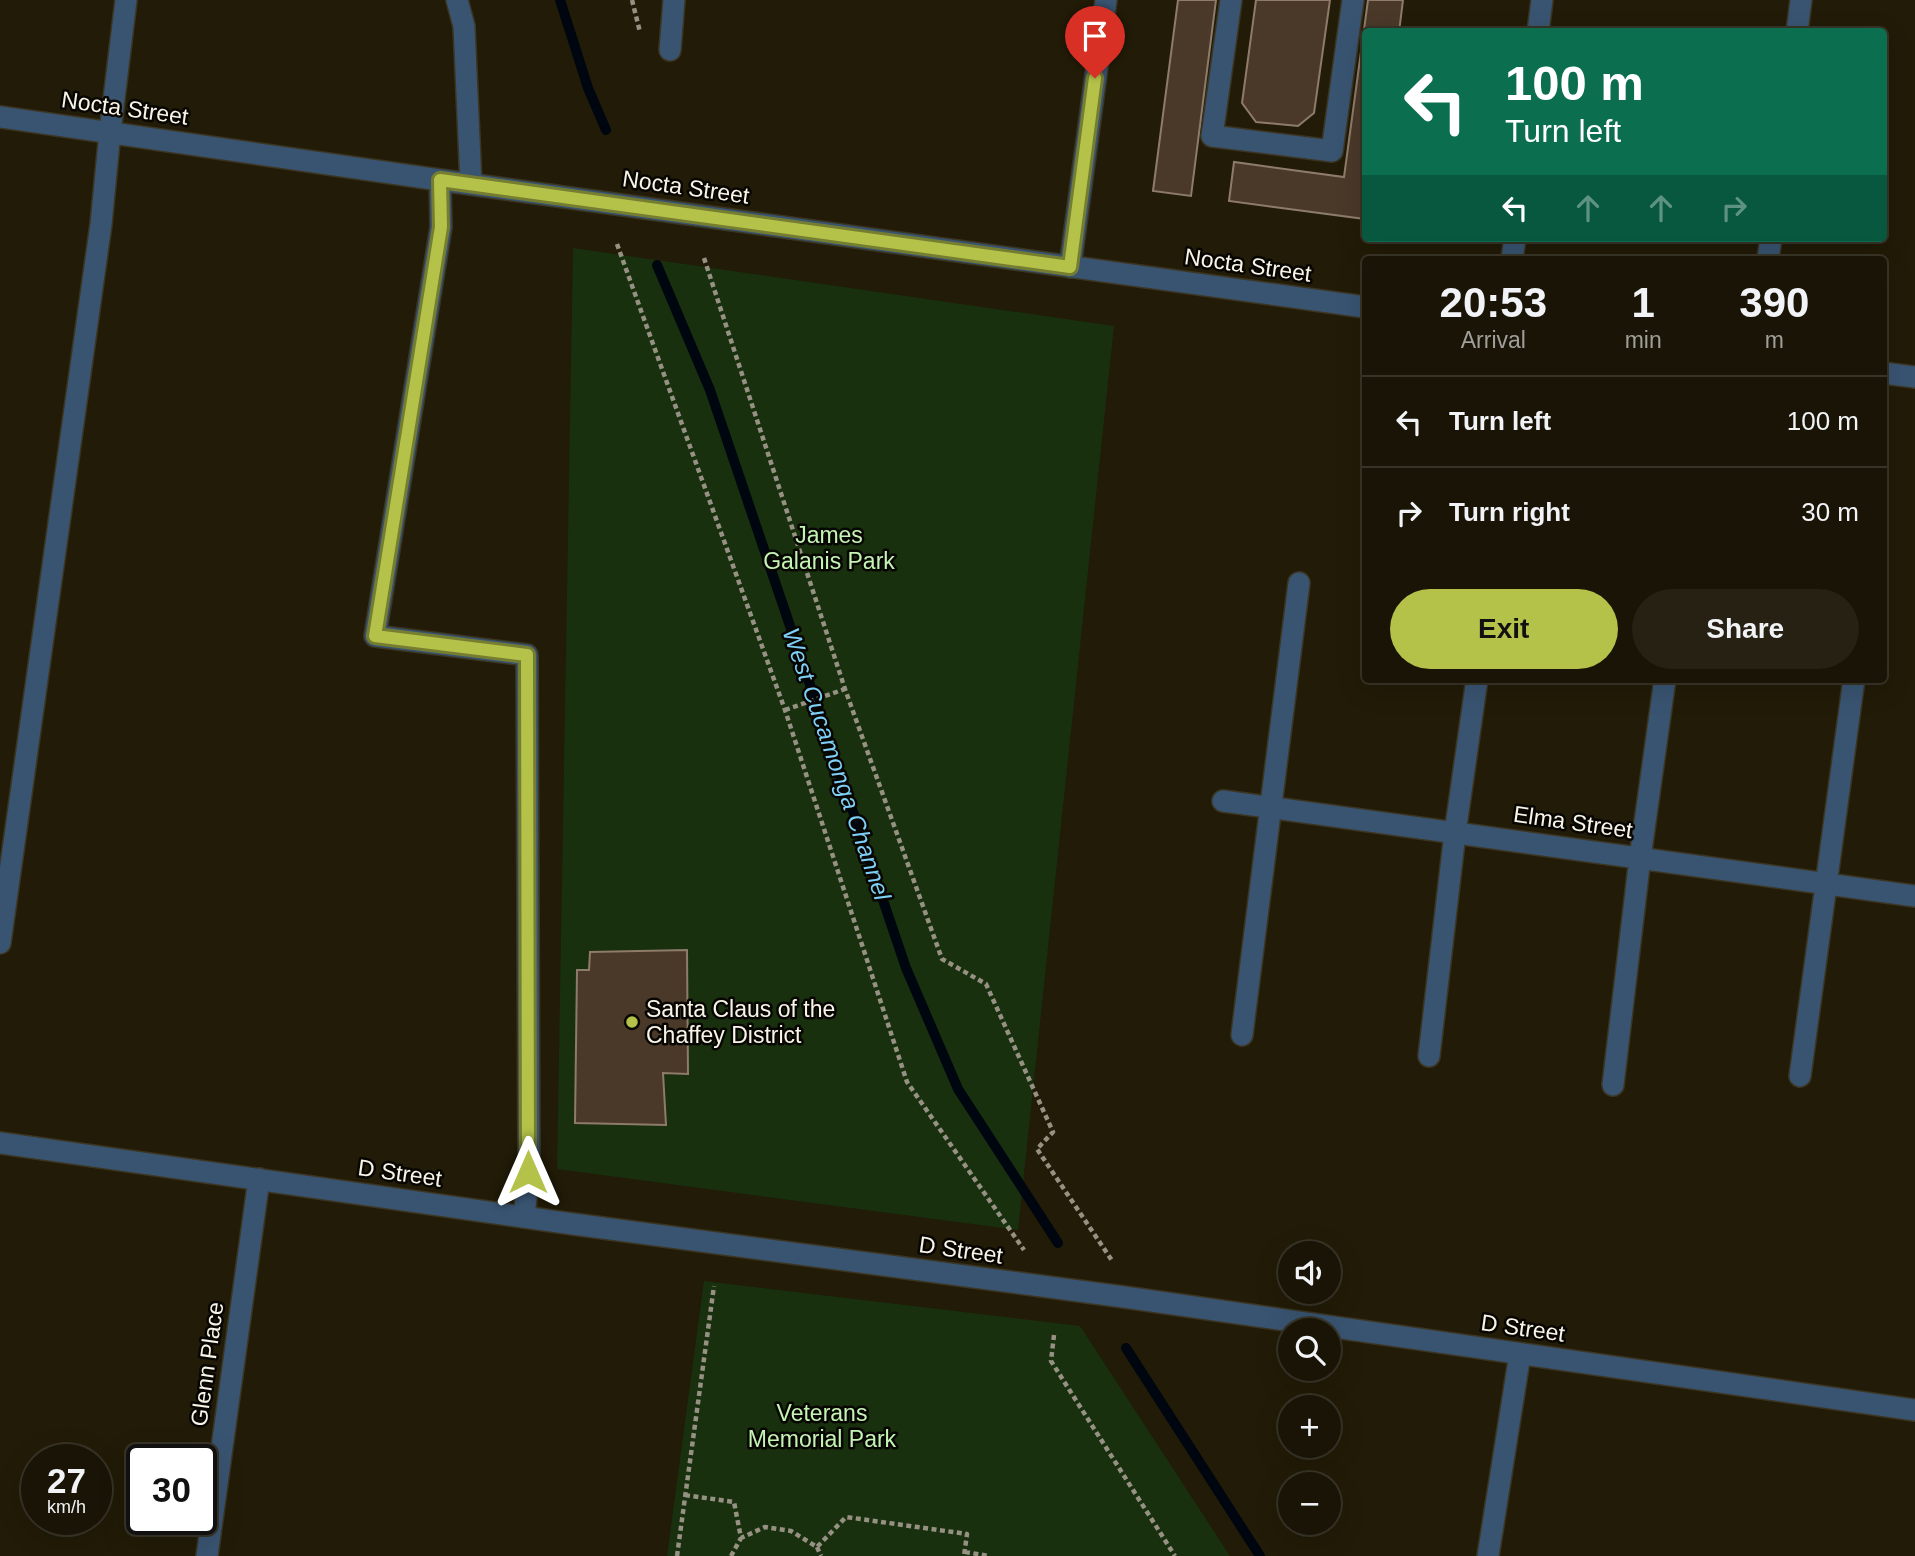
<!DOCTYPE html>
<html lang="en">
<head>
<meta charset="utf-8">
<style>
  body { margin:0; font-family:Helvetica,sans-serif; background:#262113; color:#f1f3f6; height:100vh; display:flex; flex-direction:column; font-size:26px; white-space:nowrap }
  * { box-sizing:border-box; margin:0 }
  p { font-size:23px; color:#9f9e9a }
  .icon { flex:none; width:38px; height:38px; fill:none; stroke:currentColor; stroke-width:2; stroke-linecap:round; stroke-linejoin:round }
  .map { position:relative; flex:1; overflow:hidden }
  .sheet { position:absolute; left:1362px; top:256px; width:525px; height:427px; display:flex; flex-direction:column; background:#191405; border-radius:7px; box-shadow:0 7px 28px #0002,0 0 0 2px #373327 }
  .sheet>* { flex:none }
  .guide { position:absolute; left:1362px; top:28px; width:525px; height:214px; border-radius:7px; box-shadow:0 7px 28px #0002,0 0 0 2px #373327; background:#0b6e4f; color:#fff; overflow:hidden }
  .controls { position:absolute; left:1278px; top:1241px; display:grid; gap:14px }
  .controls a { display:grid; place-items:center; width:63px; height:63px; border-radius:50%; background:#191405; box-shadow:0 7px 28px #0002,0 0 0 2px #373327; font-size:35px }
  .speed { position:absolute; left:21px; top:1444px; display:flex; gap:14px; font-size:35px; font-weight:700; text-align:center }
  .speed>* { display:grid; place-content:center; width:91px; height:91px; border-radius:50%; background:#191405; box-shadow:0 7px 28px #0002,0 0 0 2px #373327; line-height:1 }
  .speed small { font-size:18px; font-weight:400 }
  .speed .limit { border:4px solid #111; border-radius:10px; background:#fff; color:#111 }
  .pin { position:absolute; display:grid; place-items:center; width:60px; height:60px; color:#fff; margin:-72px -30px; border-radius:50% 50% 50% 0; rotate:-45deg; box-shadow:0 0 7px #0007 }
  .pin .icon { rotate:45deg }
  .me { position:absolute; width:77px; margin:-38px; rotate:0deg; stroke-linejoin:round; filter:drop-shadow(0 0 5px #0008) }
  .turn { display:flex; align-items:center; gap:24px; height:147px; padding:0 28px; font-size:32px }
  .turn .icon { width:91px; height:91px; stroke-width:2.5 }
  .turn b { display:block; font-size:49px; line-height:60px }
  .lanes { display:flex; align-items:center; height:66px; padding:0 28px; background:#0003; justify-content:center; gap:35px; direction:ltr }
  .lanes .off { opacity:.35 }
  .eta { display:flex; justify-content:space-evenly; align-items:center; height:119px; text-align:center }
  .eta b { font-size:42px; font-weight:700; line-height:49px }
  .button { display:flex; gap:14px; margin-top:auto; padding:14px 28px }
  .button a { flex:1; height:80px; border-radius:42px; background:#b4c24a; color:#111; font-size:28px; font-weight:700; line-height:80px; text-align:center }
  .button a+a { background:#262113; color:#f1f3f6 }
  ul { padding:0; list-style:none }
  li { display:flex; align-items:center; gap:21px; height:91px; padding:0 28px; border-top:2px solid #373327 }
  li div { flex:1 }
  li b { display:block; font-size:26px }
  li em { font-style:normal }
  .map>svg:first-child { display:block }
</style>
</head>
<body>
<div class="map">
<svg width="1915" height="1556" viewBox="0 0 1915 1556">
  <rect width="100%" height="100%" fill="#211b07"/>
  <path fill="#18300e" d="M573,248L1114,326L1018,1230L557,1169Z
    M704,1281L1080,1326L1230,1556H667Z"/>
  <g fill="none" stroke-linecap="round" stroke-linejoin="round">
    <path stroke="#000610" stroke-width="10" d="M560,0L588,88L606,130
      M657,265L710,390L906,968L958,1089L1058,1243
      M1126,1348L1260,1556"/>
  </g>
  <path fill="#4a3929" stroke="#8e7b6a" stroke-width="2" d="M1178,0H1216L1191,196L1153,191Z
    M1256,0H1330L1314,113L1298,126L1256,122L1242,103Z
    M1368,0H1403L1399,32H1365V219L1229,201L1234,162L1344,177Z
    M687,950L688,1074L663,1073L666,1125L575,1123L577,970H589L590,952Z"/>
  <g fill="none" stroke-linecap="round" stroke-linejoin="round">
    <g stroke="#3b3522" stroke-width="24">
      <path id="minor" d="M457,0L464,26L471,184
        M1231,0L1212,136L1332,151L1353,0
        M1538,32L1542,0
        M1797,32L1801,0
        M670,50L674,0
        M0,117L440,180L1365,307
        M440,180L441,227L375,636L527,655L529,1169L524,1217
        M1512,259L1515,238
        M1768,259L1771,238
        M1070,267L1106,0
        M1883,373L1915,377
        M1223,801L1915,896
        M0,943L101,224L110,132L126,0
        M1242,1035L1299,583
        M1429,1056L1455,833L1477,679
        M1800,1076L1854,679
        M1613,1085L1640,858L1665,679
        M0,1143L573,1224L1124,1297L1915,1410
        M207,1556L259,1179
        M1488,1556L1520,1354"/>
    </g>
    <path stroke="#969182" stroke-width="4.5" stroke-dasharray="5 3.5" stroke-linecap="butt" d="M632,0L640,32
      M617,244L785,710L907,1082L1024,1250
      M704,258L845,689L942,959L986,984L1053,1132L1037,1149L1113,1262
      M785,710L845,689
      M1054,1335L1051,1361L1175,1556
      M685,1495L734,1502L741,1538L765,1527L791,1531L817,1547L846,1517L967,1534L964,1556
      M817,1547L821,1556
      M965,1552L989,1556
      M677,1556L714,1286
      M731,1556L741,1538"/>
    <use href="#minor" stroke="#395471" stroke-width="21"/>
  </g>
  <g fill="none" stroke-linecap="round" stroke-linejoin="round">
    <g stroke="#757e30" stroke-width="18">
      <path id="route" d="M528,1172L527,655L375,636L441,227L440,180L1070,267L1095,78"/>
    </g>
    <use href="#route" stroke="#b4c24a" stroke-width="12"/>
  </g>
  <circle fill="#b4c24a" stroke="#080602" stroke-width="2.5" cx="632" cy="1022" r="7"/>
  <g text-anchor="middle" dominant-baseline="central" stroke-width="5" stroke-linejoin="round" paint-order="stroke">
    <g font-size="23" fill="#f8f4e8" stroke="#080602">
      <text transform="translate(125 108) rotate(8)">Nocta Street</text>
      <text transform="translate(686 187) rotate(8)">Nocta Street</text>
      <text transform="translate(1248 265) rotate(8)">Nocta Street</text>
      <text transform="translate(1573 822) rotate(8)">Elma Street</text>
      <text transform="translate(400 1173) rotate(8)">D Street</text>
      <text transform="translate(961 1250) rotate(8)">D Street</text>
      <text transform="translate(1523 1328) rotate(8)">D Street</text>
      <text transform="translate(207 1364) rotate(-82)">Glenn Place</text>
    </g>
    <g font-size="23" fill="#c4f4b4" stroke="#080602">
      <text x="829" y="535">James<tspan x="829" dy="26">Galanis Park</tspan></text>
      <text x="822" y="1413">Veterans<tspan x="822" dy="26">Memorial Park</tspan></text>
    </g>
    <g font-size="23" fill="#f8f4e8" stroke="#080602" text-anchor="start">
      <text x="646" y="1009">Santa Claus of the<tspan x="646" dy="26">Chaffey District</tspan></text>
    </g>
    <g font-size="24" font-style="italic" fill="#7ed0f8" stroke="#080602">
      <text transform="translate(837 764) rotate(71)">West Cucamonga Channel</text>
    </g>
  </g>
</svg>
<div class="controls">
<a><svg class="icon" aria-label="sound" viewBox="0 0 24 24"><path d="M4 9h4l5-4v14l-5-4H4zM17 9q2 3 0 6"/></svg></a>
<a><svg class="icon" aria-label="search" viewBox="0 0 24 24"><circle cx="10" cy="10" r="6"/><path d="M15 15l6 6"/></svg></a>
<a>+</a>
<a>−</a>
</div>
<div class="speed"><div>27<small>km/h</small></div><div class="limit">30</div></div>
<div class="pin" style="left:1095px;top:78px;background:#d93025"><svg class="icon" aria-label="arrive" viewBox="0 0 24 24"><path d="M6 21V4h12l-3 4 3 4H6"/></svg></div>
<svg class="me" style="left:528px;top:1172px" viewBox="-20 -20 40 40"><path d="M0-17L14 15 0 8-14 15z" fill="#b4c24a" stroke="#fff" stroke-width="4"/></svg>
<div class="guide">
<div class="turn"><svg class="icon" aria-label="left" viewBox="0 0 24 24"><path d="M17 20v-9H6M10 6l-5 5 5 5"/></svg><div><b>100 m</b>Turn left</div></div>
<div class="lanes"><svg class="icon" aria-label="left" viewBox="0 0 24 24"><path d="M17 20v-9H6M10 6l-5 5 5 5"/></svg><svg class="icon off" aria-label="ahead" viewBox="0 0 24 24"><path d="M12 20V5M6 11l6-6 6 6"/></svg><svg class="icon off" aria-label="ahead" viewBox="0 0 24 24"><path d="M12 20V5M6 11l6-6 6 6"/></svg><svg class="icon off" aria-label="right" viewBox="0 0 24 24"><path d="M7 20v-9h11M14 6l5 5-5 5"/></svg></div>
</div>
<section class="sheet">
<div class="eta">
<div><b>20:53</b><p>Arrival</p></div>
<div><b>1</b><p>min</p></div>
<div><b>390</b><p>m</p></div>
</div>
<ul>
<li><svg class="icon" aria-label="left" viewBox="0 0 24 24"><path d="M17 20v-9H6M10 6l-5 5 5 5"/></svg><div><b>Turn left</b></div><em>100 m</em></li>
<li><svg class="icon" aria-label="right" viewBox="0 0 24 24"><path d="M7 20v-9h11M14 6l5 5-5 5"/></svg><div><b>Turn right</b></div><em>30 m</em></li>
</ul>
<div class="button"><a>Exit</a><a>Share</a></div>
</section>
</div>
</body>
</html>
